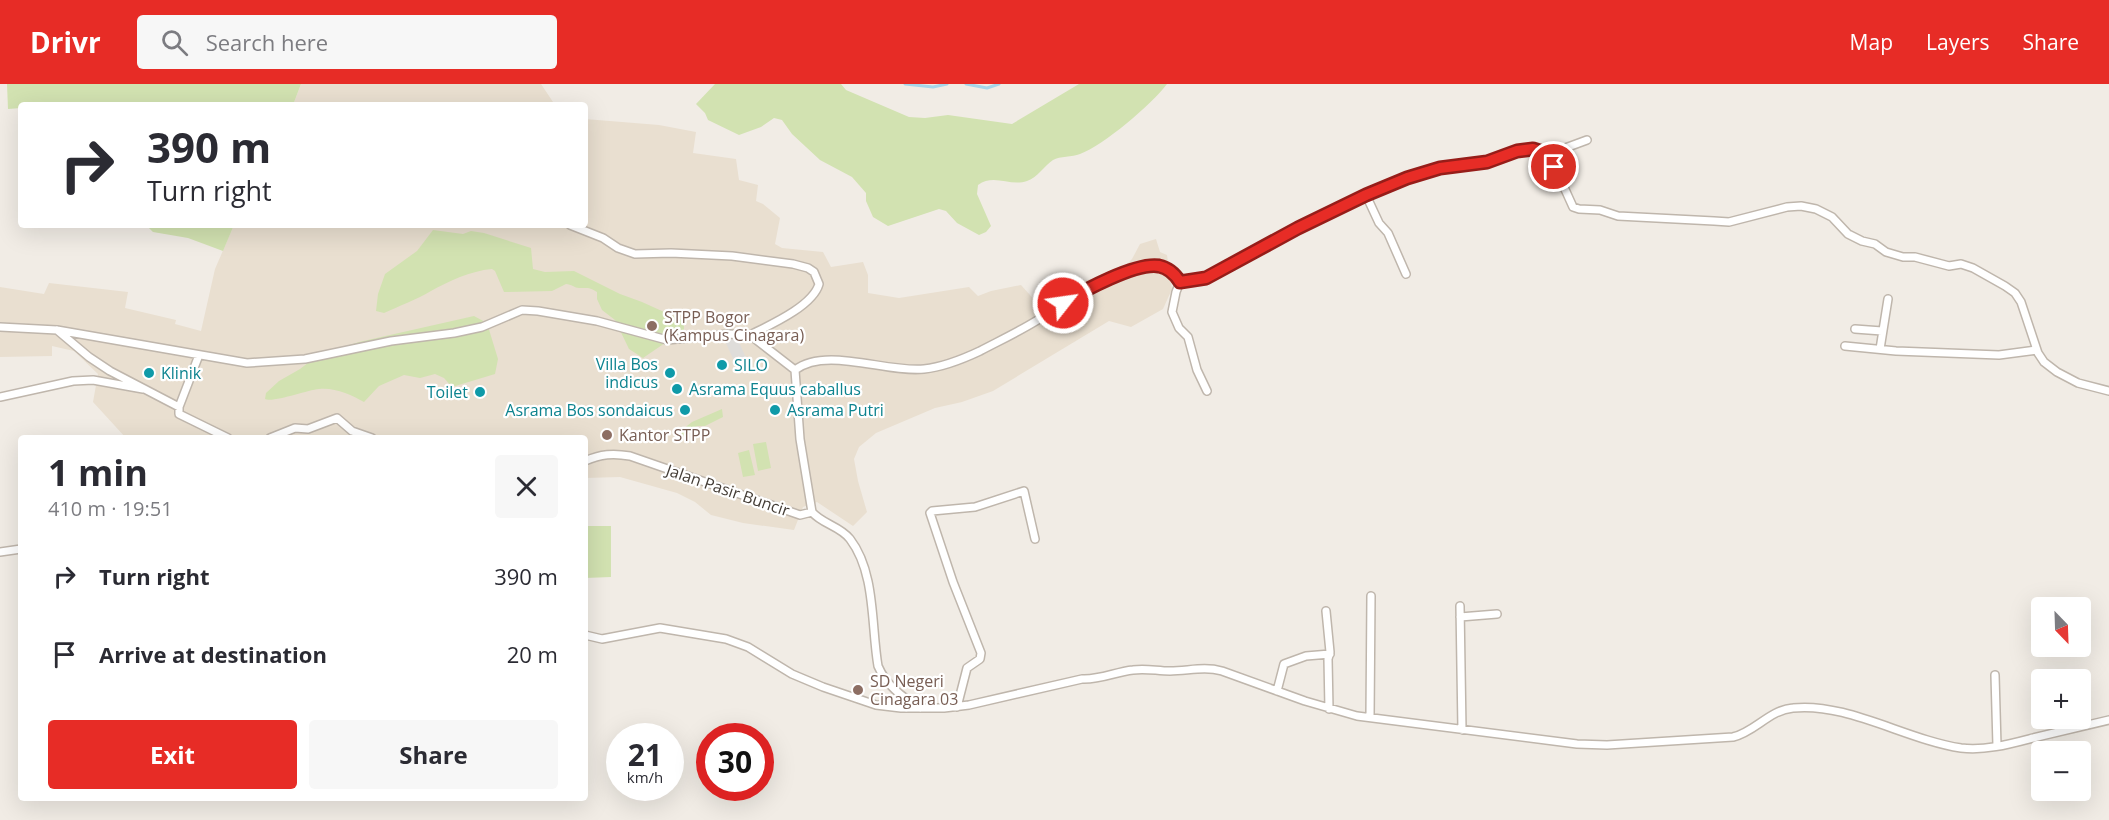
<!DOCTYPE html>
<html lang="en">
<head>
<meta charset="utf-8">
<style>
  body { margin:0; font-family:"Open Sans",sans-serif; background:#f7f7f7; color:#2b2b33; height:100vh; display:flex; flex-direction:column; font-size:22px; white-space:nowrap }
  * { box-sizing:border-box; margin:0 }
  p { font-size:20px; color:#7c7c81 }
  .icon { flex:none; width:33px; height:33px; fill:none; stroke:currentColor; stroke-width:2; stroke-linecap:round; stroke-linejoin:round }
  .map { position:relative; flex:1; overflow:hidden }
  .drawer { position:absolute; left:18px; top:351px; width:570px; height:366px; display:flex; flex-direction:column; background:#fff; border-radius:6px; box-shadow:0 6px 24px #0002 }
  .drawer>* { flex:none }
  .guide { position:absolute; left:18px; top:18px; width:570px; height:126px; border-radius:6px; box-shadow:0 6px 24px #0002; background:#fff; color:#2b2b33; overflow:hidden }
  .needle { width:39px; rotate:157deg }
  .buttons { position:absolute; left:2031px; top:513px; display:grid; gap:12px }
  .buttons a { display:grid; place-items:center; width:60px; height:60px; border-radius:6px; background:#fff; box-shadow:0 6px 24px #0002; font-size:30px }
  .speed { position:absolute; left:606px; top:639px; display:flex; gap:12px; font-size:30px; font-weight:700; text-align:center }
  .speed>* { display:grid; place-content:center; width:78px; height:78px; border-radius:50%; background:#fff; box-shadow:0 6px 24px #0002; line-height:1 }
  .speed small { font-size:15px; font-weight:400 }
  .speed .limit { border:9px solid #d22; background:#fff; color:#111 }
  .pin { position:absolute; display:grid; place-items:center; width:51px; height:51px; color:#fff; margin:-26px; border:3px solid #fff; border-radius:50%; box-shadow:0 2px 6px #0007 }
  .me { position:absolute; width:66px; margin:-33px; rotate:60deg; stroke-linejoin:round; filter:drop-shadow(0 0 4px #0008) }
  .turn { display:flex; align-items:center; gap:21px; height:126px; padding:0 30px; font-size:27px }
  .turn .icon { width:78px; height:78px; stroke-width:2.5 }
  .turn b { display:block; font-size:42px; line-height:51px }
  .round { display:grid; place-items:center; flex:none; width:63px; height:63px; border-radius:6px; background:#f7f7f7 }
  .head { display:flex; align-items:center; justify-content:space-between; height:102px; padding:0 30px }
  h1 { font-size:36px; font-weight:700; line-height:45px }
  .button { display:flex; gap:12px; margin-top:auto; padding:12px 30px }
  .button a { flex:1; height:69px; border-radius:6px; background:#e72c26; color:#fff; font-size:24px; font-weight:700; line-height:69px; text-align:center }
  .button a+a { background:#f7f7f7; color:#2b2b33 }
  ul { padding:0; list-style:none }
  li { display:flex; align-items:center; gap:18px; height:78px; padding:0 30px }
  li div { flex:1 }
  li b { display:block; font-size:22px }
  li em { font-style:normal }
  header { display:flex; align-items:center; gap:36px; box-sizing:border-box; height:84px; padding:0 30px; background:#e72c26; color:#fff }
  header strong { font-size:28px }
  nav { display:flex; gap:33px; margin-inline-start:auto; font-size:21px }
  .search { width:420px; height:54px; background:#f7f7f7; display:flex; align-items:center; gap:15px; box-sizing:border-box; padding:0 21px; border-radius:6px; color:#7c7c81; font-size:22px }
  .map>svg:first-child { display:block }
</style>
</head>
<body>
<header>
<strong>Drivr</strong>
<div class="search"><svg class="icon" aria-label="search" viewBox="0 0 24 24"><circle cx="10" cy="10" r="6"/><path d="M15 15l6 6"/></svg>Search here</div>
<nav><a>Map</a><a>Layers</a><a>Share</a></nav>
</header>
<div class="map">
<svg width="2109" height="736" viewBox="0 0 2109 736">
  <rect width="100%" height="100%" fill="#f1ece5"/>
  <path fill="#e9dfd0" d="M301,0H541L555,21H293Z
    M585,35L659,41L696,48L693,69L736,75L739,96L758,101L756,117L763,120L780,134L775,160L782,164L823,168L831,183L863,178L868,191V209L899,214L969,203L978,212L991,207L1021,201L1038,220L1058,205L1121,186L1132,175L1140,160L1156,155L1160,168L1167,171L1172,205L1163,225L1131,243L1109,237L993,307L962,318L935,324L876,349L859,363L854,375L858,397L867,428L853,442L817,418L803,423L794,446L743,439L711,431L695,418L677,409L620,393L585,394V354H126L93,318L98,290L74,267L52,262V272L0,273V203L44,210L49,199L128,208L125,224L176,236L175,240L201,247L215,185L234,141H585Z"/>
  <path fill="#d2e2b1" d="M7,0H301L293,21H21V24L8,25Z
    M715,0H841L846,6L909,33L925,34L948,31L1012,40L1079,0H1167C1152,20 1103,62 1080,70C1072,73 1060,72 1053,76C1044,82 1038,93 1027,97C1010,103 994,89 978,101L977,110L991,142L986,148L979,151L957,139L946,127L939,125L888,142L873,133L866,117V109L852,93L820,76L792,50L782,36L774,34L761,43L739,51L708,36L705,29L696,20Z
    M146,141H234L223,167L188,154L153,148Z
    M433,146L463,150L471,147L484,149L531,164L533,185L545,188L574,187L620,210L642,218L684,237V246L643,274L629,265L615,236L602,226L597,215V208C590,203 587,204 579,204C575,204 571,200 566,200L552,207L504,208L495,187L492,185C470,187 449,197 431,207C416,216 399,222 384,229L376,227L378,210L385,190L417,167Z
    M474,232L487,239L498,275L495,290L452,303L444,294L435,290L420,294L404,291L379,302L364,318C352,311 334,303 319,305C307,306 273,319 265,315L266,309L279,297L300,285L313,275L328,268L359,258Z
    M722,325L723,333L705,342H697L684,353L678,349L692,338Z
    M766,358L771,384L758,387L753,360Z
    M749,366L755,391L743,393L738,369Z
    M585,442H611V493L585,494Z"/>
  <path fill="#dfddda" d="M733,254L738,256L747,276L736,281L724,255Z"/>
  <g fill="none" stroke-linecap="round" stroke-linejoin="round">
    <path stroke="#a6d6e9" stroke-width="3" d="M905,0L933,3L947,0
      M966,0L987,4L999,0"/>
    <g stroke="#bfb6ac" stroke-width="10">
      <path id="minor" d="M1549,70L1587,56
        M1366,111L1379,139L1388,149L1406,190
        M570,141L603,154L618,164L635,170L671,169L732,172L793,180L808,184L814,188L819,200C813,222 770,241 750,251
        M1180,198L1176,208L1172,228L1179,244L1188,253L1197,286L1207,307
        M0,243L57,246L247,279L305,275L391,257L454,249L482,243L522,226L538,227L597,237L667,256L729,250L750,251L795,286L800,355L812,428
        M1855,245L1882,247
        M57,246L89,273L110,287L179,323
        M1845,262L1896,267L1999,271L2037,266
        M1880,265L1888,215
        M199,271L179,323V330L228,354
        M795,286C826,262 886,289 924,285C943,283 963,275 980,267C999,257 1018,248 1036,237C1065,220 1155,153 1180,198L1206,194L1298,144L1366,111L1407,94L1440,84L1487,78L1517,67L1533,65L1549,70L1573,123L1579,125L1600,126L1618,132L1714,137L1729,138L1787,123L1801,122L1816,125L1832,133L1848,150L1862,157L1875,160L1886,168L1903,173H1915L1949,182L1961,180L1973,184L2005,202L2015,209L2021,218L2038,269L2044,278L2057,288L2078,299L2109,307
        M0,313L73,297L93,296L143,305
        M270,354L295,344L308,345L337,334L352,347L372,354
        M585,377C601,370 613,369 630,372L800,431L812,428
        M812,428C822,440 840,442 850,455C876,489 871,542 878,582C886,601 902,613 920,624
        M0,468L21,465
        M1460,522L1462,646
        M1326,527L1330,568L1328,575L1329,625
        M1460,533L1497,530
        M585,551L602,555L660,544L726,555L748,563L792,590L823,603L876,621L901,624H944L969,621L1082,595C1100,596 1115,588 1133,586C1146,584 1157,587 1170,587C1188,587 1204,582 1222,587L1305,617L1357,632L1577,660L1607,661L1733,653C1755,648 1769,626 1793,624C1846,618 1907,656 1961,664C1985,667 2010,660 2033,654C2059,648 2084,642 2109,636
        M1995,591L1997,662
        M1277,607L1284,580L1306,572L1330,570
        M957,623L967,584L980,575L981,569L953,498L930,429L932,427L975,423L1024,407L1035,455
        M1370,633L1371,512"/>
    </g>
    <use href="#minor" stroke="#fff" stroke-width="7"/>
  </g>
  <g fill="none" stroke-linecap="round" stroke-linejoin="round">
    <g stroke="#961d19" stroke-width="15">
      <path id="route" d="M1063,219C1083,207 1136,178 1159,182C1169,184 1175,190 1180,198L1206,194L1298,144L1366,111L1407,94L1440,84L1487,78L1517,67L1533,65L1549,70L1554,83"/>
    </g>
    <use href="#route" stroke="#e72c26" stroke-width="10"/>
  </g>
  <g fill="#8d6e63" stroke="#fff" stroke-width="2">
    <circle cx="652" cy="242" r="6"/>
    <circle cx="607" cy="351" r="6"/>
    <circle cx="858" cy="606" r="6"/>
  </g>
  <g fill="#0f9aa8" stroke="#fff" stroke-width="2">
    <circle cx="722" cy="281" r="6"/>
    <circle cx="149" cy="289" r="6"/>
    <circle cx="670" cy="289" r="6"/>
    <circle cx="677" cy="305" r="6"/>
    <circle cx="480" cy="308" r="6"/>
    <circle cx="685" cy="326" r="6"/>
    <circle cx="775" cy="326" r="6"/>
  </g>
  <g text-anchor="middle" dominant-baseline="central" stroke-width="4.5" stroke-linejoin="round" paint-order="stroke">
    <g font-size="16" fill="#785e54" stroke="#fff" text-anchor="start">
      <text x="664" y="233">STPP Bogor<tspan x="664" dy="18">(Kampus Cinagara)</tspan></text>
      <text x="619" y="351">Kantor STPP</text>
      <text x="870" y="597">SD Negeri<tspan x="870" dy="18">Cinagara 03</tspan></text>
    </g>
    <g font-size="16" fill="#0d838f" stroke="#fff" text-anchor="start">
      <text x="658" y="280" text-anchor="end">Villa Bos<tspan x="658" dy="18">indicus</tspan></text>
      <text x="734" y="281">SILO</text>
      <text x="161" y="289">Klinik</text>
      <text x="689" y="305">Asrama Equus caballus</text>
      <text x="468" y="308" text-anchor="end">Toilet</text>
      <text x="673" y="326" text-anchor="end">Asrama Bos sondaicus</text>
      <text x="787" y="326">Asrama Putri</text>
    </g>
    <g font-size="16" fill="#433c35" stroke="#fff">
      <text transform="translate(728 406) rotate(19)">Jalan Pasir Buncir</text>
    </g>
  </g>
</svg>
<div class="buttons">
<a><svg class="needle" viewBox="-14 -14 28 28"><path d="M0-13l5 13h-10z" fill="#e53935"/><path d="M0 13l5-13h-10z" fill="#7c7c81"/></svg></a>
<a>+</a>
<a>−</a>
</div>
<div class="speed"><div>21<small>km/h</small></div><div class="limit">30</div></div>
<div class="pin" style="left:1554px;top:83px;background:#d93025"><svg class="icon" aria-label="arrive" viewBox="0 0 24 24"><path d="M6 21V4h12l-3 4 3 4H6"/></svg></div>
<svg class="me" style="left:1063px;top:219px" viewBox="-20 -20 40 40"><circle r="17" fill="#e72c26" stroke="#fff" stroke-width="3"/><path d="M0-11L8 9 0 5-8 9z" fill="#fff"/></svg>
<div class="guide">
<div class="turn"><svg class="icon" aria-label="right" viewBox="0 0 24 24"><path d="M7 20v-9h11M14 6l5 5-5 5"/></svg><div><b>390 m</b>Turn right</div></div>
</div>
<section class="drawer">
<div class="head"><div><h1>1 min</h1><p>410 m · 19:51</p></div><a class="round"><svg class="icon" aria-label="close" viewBox="0 0 24 24"><path d="M6 6l12 12M18 6L6 18"/></svg></a></div>
<ul>
<li><svg class="icon" aria-label="right" viewBox="0 0 24 24"><path d="M7 20v-9h11M14 6l5 5-5 5"/></svg><div><b>Turn right</b></div><em>390 m</em></li>
<li><svg class="icon" aria-label="arrive" viewBox="0 0 24 24"><path d="M6 21V4h12l-3 4 3 4H6"/></svg><div><b>Arrive at destination</b></div><em>20 m</em></li>
</ul>
<div class="button"><a>Exit</a><a>Share</a></div>
</section>
</div>
</body>
</html>
